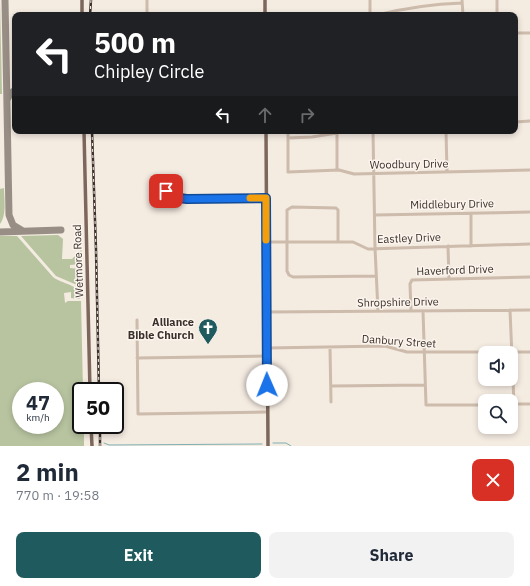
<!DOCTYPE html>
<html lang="en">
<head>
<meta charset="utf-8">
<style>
  body { margin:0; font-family:"IBM Plex Sans",sans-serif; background:#f2f2f3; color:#1f2937; height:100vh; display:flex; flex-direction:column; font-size:15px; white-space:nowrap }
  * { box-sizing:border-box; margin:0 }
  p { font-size:13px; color:#747a83 }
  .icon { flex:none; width:22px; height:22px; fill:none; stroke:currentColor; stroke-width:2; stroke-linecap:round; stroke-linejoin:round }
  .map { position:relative; height:446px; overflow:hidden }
  .panel { display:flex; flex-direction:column; background:#fff; flex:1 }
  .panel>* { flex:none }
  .guide { position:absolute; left:12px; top:12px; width:506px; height:122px; border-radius:8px; box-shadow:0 2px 6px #0003; background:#202124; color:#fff; overflow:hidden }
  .fabs { position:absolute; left:478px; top:346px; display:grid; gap:8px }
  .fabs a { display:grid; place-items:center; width:40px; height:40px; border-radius:8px; background:#fff; box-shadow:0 2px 6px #0003; font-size:20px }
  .speed { position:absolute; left:12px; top:382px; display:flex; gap:8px; font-size:20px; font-weight:700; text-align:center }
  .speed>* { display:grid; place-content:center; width:52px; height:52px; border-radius:50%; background:#fff; box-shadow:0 2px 6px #0003; line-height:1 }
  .speed small { font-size:10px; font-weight:400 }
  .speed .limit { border:2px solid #111; border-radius:6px; background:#fff; color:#111 }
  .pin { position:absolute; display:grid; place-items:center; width:34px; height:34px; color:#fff; margin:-17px; border-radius:8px; box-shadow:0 2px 6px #0006 }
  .me { position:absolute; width:44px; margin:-22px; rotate:359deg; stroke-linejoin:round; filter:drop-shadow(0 0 3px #0008) }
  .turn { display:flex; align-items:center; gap:14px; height:84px; padding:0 16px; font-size:18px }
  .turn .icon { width:52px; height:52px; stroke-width:2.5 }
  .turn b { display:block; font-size:28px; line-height:34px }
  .lanes { display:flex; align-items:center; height:38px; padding:0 16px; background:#0003; justify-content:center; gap:20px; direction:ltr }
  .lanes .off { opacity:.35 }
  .round { display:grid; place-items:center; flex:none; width:42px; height:42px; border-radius:8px; background:#f2f2f3 }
  .overview { display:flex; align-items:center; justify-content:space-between; height:68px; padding:0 16px }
  h1 { font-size:24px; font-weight:800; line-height:30px }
  .primary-button { display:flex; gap:8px; margin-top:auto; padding:8px 16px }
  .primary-button a { flex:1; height:46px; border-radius:8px; background:#1f5a5e; color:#fff; font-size:16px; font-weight:800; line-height:46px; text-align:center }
  .primary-button a+a { background:#f2f2f3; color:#1f2937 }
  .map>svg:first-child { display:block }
</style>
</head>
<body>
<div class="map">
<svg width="530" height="446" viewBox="0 0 530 446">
  <rect width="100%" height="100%" fill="#f4ebe1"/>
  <path fill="#b8c4a0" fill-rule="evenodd" d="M0,0L2,94H0Z
    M4,188C4,199 7,214 0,224V189Z
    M80,220L82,264L70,265V268L79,269L81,274V282L77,285L56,276L21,236L58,235L63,239L62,259H72L81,250Z
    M0,236H17L53,277C63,285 78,283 81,297L79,299L71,298V292L64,293L65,303L68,301H81L83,391H81V425H84V446H0ZM21,391H55V425H21Z"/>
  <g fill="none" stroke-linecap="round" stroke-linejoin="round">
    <path stroke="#7fb0b2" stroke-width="1" d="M104,443L109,445L262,444
      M273,443H286L291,446"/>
    <path stroke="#988e86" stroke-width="7" d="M5,0L9,215L13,225L23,231
      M7,100L10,94L15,90
      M0,232L61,230"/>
    <path stroke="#cdbbac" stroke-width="3" d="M147,0V15
      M370,0V15
      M462,0L463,15
      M497,0V15
      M377,15C405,8 433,4 462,3
      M515,33H530
      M515,122L530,121
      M288,131V172L339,170L354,174L530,170
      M373,131L375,248L378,311
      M446,131L447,172
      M288,138L312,137L337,133V170
      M167,191L179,198L187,199L266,198
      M471,213V246
      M375,215L530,212
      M266,242H353L368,249L530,244
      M338,242V210L336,208L292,207L287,210V271L289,275L293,277L376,276
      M448,246L449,279
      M510,310L514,404
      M411,311L410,284L412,280L530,277
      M423,311L426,405H485
      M267,312L530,310
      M137,320L138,414L267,412
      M330,347L331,402
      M267,348L385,346L407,352H530
      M137,358L267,356
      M331,386L425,385
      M511,404H530"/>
    <path stroke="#7d675c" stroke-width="3.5" d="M82,15V0
      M265,15V0
      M84,131L90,391
      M266,131L268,446
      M91,425L92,446"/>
    <g stroke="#3b302b" stroke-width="2.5">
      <path id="rail" d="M90,15L91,0
        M92,131L96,250L99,391
        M100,425V446"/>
    </g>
    <use href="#rail" stroke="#fbf5ee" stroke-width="1" stroke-dasharray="3" stroke-linecap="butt"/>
  </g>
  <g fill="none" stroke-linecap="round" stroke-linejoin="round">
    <g stroke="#114b97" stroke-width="10">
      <path id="route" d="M166,191L179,198L187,199L266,198L267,385"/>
    </g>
    <use href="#route" stroke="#1a73e8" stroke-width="7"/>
    <path stroke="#f59e0b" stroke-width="7" d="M250,198H266V240"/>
  </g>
  <defs>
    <g id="church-pin" transform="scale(1)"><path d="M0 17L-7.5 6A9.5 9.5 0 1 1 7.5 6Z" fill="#1f5a5e" stroke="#fbf5ee"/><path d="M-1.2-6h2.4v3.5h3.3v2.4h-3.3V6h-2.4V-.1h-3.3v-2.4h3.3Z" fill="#fff"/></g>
  </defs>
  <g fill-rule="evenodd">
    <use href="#church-pin" x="208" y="328"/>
  </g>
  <g text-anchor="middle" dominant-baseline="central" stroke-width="3" stroke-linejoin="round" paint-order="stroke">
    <g font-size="11" fill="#3b302b" stroke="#fbf5ee">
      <text transform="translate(409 164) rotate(-1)">Woodbury Drive</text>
      <text transform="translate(452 204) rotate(-1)">Middlebury Drive</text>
      <text transform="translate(409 238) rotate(-2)">Eastley Drive</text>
      <text transform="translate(78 261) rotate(-92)">Wetmore Road</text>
      <text transform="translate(455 270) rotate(-2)">Haverford Drive</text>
      <text transform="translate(398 302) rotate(-1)">Shropshire Drive</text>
      <text transform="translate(399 341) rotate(4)">Danbury Street</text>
    </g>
    <g font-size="11" font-weight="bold" fill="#3b302b" stroke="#fbf5ee" text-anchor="end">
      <text x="194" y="322">Alliance<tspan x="194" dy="13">Bible Church</tspan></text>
    </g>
  </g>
</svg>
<div class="fabs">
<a><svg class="icon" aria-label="sound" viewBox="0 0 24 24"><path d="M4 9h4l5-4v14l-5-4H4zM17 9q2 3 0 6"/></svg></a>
<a><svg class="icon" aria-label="search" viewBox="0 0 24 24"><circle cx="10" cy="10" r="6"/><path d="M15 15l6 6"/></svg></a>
</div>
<div class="speed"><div>47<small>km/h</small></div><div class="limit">50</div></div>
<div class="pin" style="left:166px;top:191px;background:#d93025"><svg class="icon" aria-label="arrive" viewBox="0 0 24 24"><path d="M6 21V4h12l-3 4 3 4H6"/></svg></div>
<svg class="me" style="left:267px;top:385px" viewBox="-20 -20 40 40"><circle r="19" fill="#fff"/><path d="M0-13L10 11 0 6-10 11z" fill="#1a73e8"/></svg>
<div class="guide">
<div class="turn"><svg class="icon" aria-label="left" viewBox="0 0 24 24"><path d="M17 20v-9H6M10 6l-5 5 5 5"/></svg><div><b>500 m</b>Chipley Circle</div></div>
<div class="lanes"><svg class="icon" aria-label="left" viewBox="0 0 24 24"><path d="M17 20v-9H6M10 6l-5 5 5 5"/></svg><svg class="icon off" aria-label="ahead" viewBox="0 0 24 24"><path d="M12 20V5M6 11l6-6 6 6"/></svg><svg class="icon off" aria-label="right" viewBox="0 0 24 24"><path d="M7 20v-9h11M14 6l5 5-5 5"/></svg></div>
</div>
</div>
<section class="panel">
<div class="overview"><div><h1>2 min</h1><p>770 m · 19:58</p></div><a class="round" style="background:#d93025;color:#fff"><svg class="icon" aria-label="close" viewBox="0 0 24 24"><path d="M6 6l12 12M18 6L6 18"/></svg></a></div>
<div class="primary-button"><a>Exit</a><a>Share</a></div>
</section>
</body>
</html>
